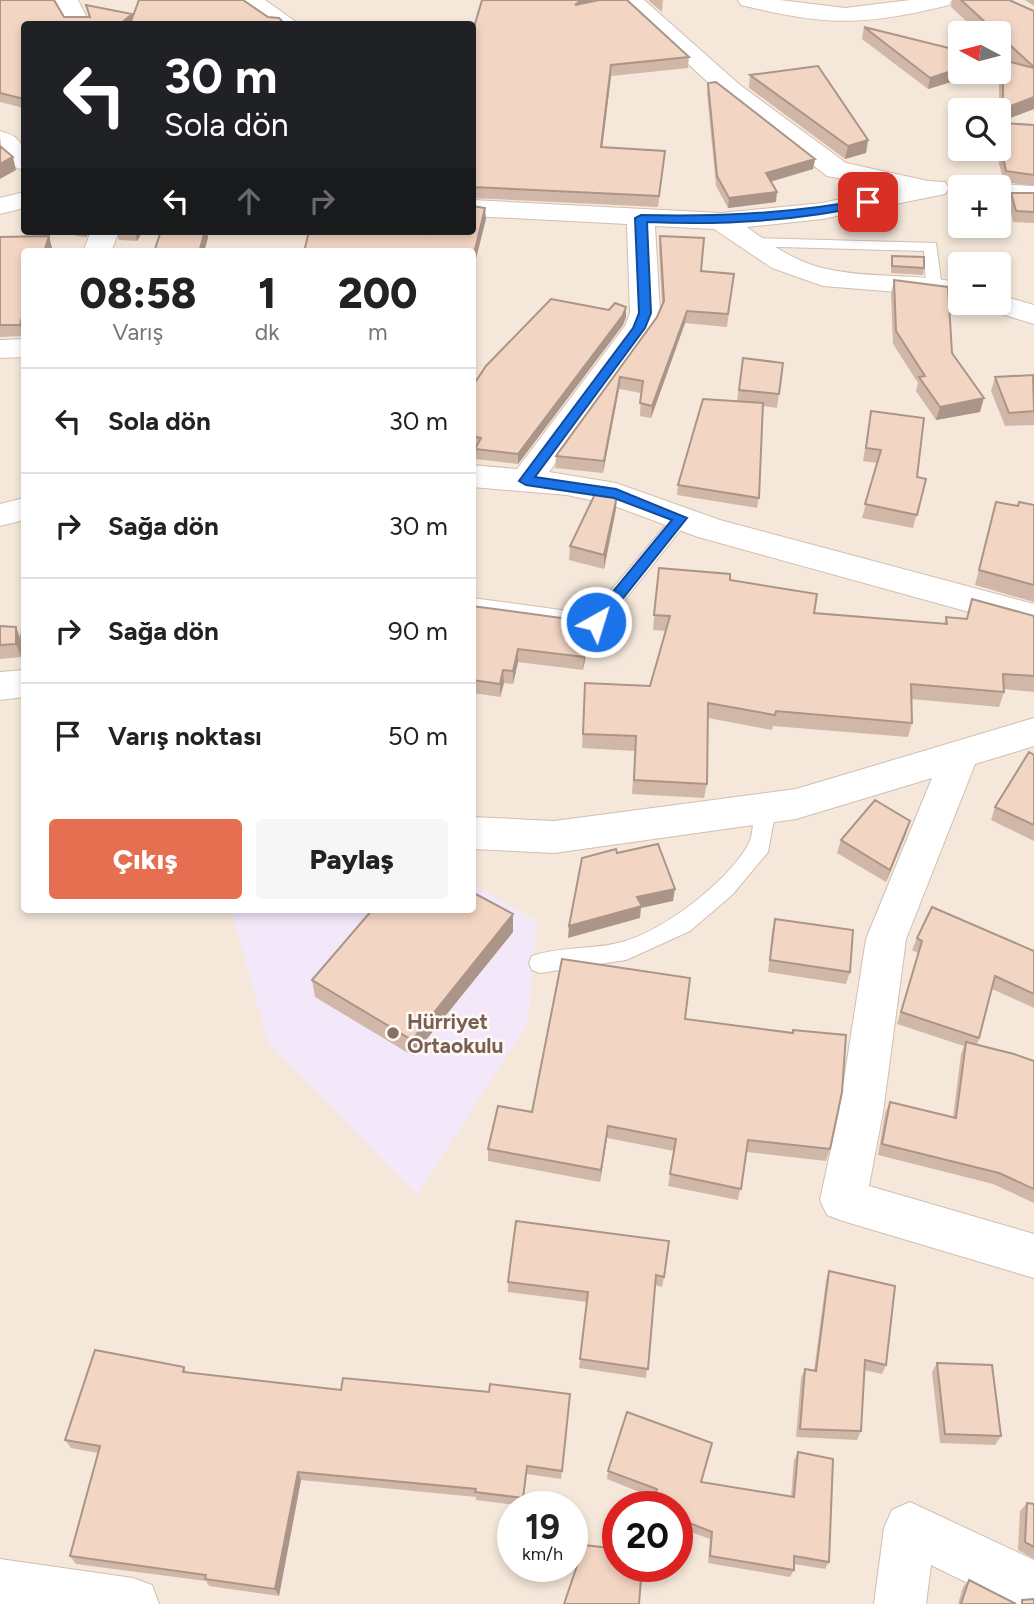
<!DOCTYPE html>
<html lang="tr">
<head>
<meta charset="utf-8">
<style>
  body { margin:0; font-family:Figtree,sans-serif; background:#f6f6f6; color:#222; height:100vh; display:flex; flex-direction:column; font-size:26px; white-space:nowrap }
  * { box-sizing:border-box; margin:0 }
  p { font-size:23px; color:#767676 }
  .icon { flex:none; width:38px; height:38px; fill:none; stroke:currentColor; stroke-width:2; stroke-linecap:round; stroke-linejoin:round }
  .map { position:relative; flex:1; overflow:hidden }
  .side { position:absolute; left:21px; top:248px; width:455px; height:665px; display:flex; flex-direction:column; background:#fff; border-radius:7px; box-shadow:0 4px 10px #0003 }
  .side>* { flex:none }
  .guide { position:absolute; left:21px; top:21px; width:455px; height:214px; border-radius:7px; box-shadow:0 4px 10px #0003; background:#202124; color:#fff; overflow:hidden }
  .needle { width:46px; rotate:277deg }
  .fabs { position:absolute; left:948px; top:21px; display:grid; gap:14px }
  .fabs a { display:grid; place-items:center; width:63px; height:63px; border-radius:7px; background:#fff; box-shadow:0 4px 10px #0003; font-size:35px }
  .speed { position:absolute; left:497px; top:1491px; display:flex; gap:14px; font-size:35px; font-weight:700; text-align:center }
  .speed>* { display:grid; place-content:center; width:91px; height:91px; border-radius:50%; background:#fff; box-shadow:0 4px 10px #0003; line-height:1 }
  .speed small { font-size:18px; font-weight:400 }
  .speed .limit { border:10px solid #d22; background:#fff; color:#111 }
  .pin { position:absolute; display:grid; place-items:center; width:60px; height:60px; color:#fff; margin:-30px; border-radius:14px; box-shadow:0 4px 10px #0006 }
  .me { position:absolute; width:77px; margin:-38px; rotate:39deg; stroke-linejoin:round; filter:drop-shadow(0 0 5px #0008) }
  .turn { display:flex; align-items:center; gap:24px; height:147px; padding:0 28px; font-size:32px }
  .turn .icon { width:91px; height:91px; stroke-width:2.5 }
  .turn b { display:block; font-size:49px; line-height:60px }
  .lanes { display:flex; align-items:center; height:66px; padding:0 28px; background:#0003; justify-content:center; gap:35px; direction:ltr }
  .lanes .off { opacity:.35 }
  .eta { display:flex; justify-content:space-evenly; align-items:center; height:119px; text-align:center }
  .eta b { font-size:42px; font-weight:800; line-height:49px }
  .action { display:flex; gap:14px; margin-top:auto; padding:14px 28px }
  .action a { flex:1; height:80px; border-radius:7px; background:#e76f51; color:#fff; font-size:28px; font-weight:800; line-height:80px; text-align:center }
  .action a+a { background:#f6f6f6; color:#222 }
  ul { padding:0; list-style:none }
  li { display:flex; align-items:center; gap:21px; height:105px; padding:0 28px; border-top:2px solid #e0e0e0 }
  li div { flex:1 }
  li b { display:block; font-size:26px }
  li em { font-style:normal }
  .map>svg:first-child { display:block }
</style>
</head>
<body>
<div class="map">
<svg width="1034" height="1604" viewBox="0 0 1034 1604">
  <rect width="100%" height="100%" fill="#fdf6ec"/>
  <path fill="#f5e8da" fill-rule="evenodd" d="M0,0H1034V1604H0ZM24,24H472V231H24ZM961,33H999V72H961ZM961,110H999V149H961ZM961,187H999V226H961ZM24,252H472V910H24ZM961,264H999V303H961ZM513,1507H572V1566H513ZM618,1507H677V1566H618Z"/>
  <path fill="#f3e8fa" d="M473,885L537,921L528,1023L417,1195L268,1042L231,910H472Z"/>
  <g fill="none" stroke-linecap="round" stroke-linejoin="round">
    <g stroke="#d1beb0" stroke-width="2">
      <path id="lane" d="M751,238L936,243L942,288L934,293L926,288L924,251L746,246V240Z
        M681,512L687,514L690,518L687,522L603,627L596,629L472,612V598L591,614L675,514Z
        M765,801L772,803L776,809L768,852L732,895L690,931L626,960L540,973L532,970L529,963L532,956C561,946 593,950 622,942C665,930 726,883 748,845C755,833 751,816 758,803Z"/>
    </g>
    <g stroke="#d1beb0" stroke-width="2">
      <path id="street" d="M54,0H78L90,24H66Z
        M236,0H265L299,24H271Z
        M618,0H644L740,85L846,163L928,181L945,182L949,188L945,194L935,196L822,219L747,227C771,245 797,263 827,269C871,279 917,273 961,283V301L922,294L823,286L772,268L714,229L655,226L660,313L654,328L549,472L616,483L720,520L1034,604V630L698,537L609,504L567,495L472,487V465L517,469L625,326L630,313L627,224L472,216V200L721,213L822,203L892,188L827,176L722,95Z
        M738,0H780L845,8L910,0H952L949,5C864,26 827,26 741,5Z
        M0,131C24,137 24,147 24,170C5,166 0,149 0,131Z
        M999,184L1034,186V202L999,200V187H989Z
        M24,192V208L0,214V198Z
        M91,231H119L111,252H83Z
        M999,295L1034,305V324L985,309L980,303H999Z
        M24,339V357L0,358V340Z
        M24,498V520L0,526V504Z
        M24,670V697L0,700V672Z
        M1034,718V746L975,764L906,939L883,1112L869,1186L1034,1234V1278L843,1221L827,1215L820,1200L839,1112L866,939L932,778L796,819L554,853L472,849V817L554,821L796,789Z
        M910,1502L1034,1560V1604H1010L931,1565L926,1604H874L884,1528L892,1510Z
        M0,1559L133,1578L152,1585L159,1604H0Z"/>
    </g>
    <use href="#lane" fill="#fff" fill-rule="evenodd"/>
    <use href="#street" fill="#fff" fill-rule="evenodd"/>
  </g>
  <path fill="#d1b7a8" d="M0,0L64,17H89L86,5L133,16L268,17L24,24V108L0,102Z
    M593,0L592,2L689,57L688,68L611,76L602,147L664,163L658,207L472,198V34Z
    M649,0H663L662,12L649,1Z
    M952,0H1009L1034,11V109L999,122V74L1003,60L1010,62L999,52V33H979L951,7Z
    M1025,0H1034V6Z
    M864,27L961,72H984L928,89L862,39Z
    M750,75L868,140L866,153L845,159L749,88Z
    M708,83L815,159L813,169L771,182L776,202L728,208L716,186L707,93Z
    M1002,123L1034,125V186L1004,182L999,164V134Z
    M1011,193H1034V223L1013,222L1009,203Z
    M74,231H89L86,237L76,236Z
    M117,231H143L137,241L119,240Z
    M49,236L52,248L51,252H24V332L23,336L0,337V237Z
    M660,236L701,271L734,274L727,327L685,323L651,418L640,416L641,393L619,389L603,473L555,468L556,456L657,317L662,304L659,248Z
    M892,256L924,268L923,275L891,273V263Z
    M894,280L952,353L980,412L936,420L916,391L918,383L893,344L891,294Z
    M626,317L623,325L518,464L475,459V449L476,447L472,446V387Z
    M743,358L779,394L777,408L763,406L759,498L757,508L677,495L678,485L737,401Z
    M995,377L1034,378V425L1005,426L991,391Z
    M871,411L917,477L926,479L913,528L862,518L877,463L863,461Z
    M996,502L1017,506L1034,505V602L975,585Z
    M616,509L604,569L569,560L570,546Z
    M659,568L730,580L814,613L944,624L946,617L967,619L972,599L1034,616V692L1004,689V692L999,707L911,699L912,723L908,737L773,726L772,730L708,718L707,784L704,798L632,794L635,751L582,748L585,683L650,686L666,631L653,630Z
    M472,606L590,635L583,670L518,662L513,684L504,683L500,697L473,693L472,695Z
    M24,613V649L21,638Z
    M0,626L16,627L21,641V657L0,659Z
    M1034,755V841L991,820L995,807Z
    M906,834L886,882L837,853L841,840Z
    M513,914V932L413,1056L315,997L312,980Z
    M775,919L850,972L846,984L768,972L772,931Z
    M917,938L1034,951V1008L992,989L979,1038L977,1045L1034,1061V1203L993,1184L878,1155L885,1113L890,1102L953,1117L961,1054L964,1046L897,1024L918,953L912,950Z
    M685,1019L792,1033L793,1030L830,1149L826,1161L747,1152L738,1200L668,1186L674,1151L607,1138L600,1182L488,1161V1149L532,1112Z
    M516,1221L664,1277L662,1287L655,1285L646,1378L579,1368L587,1302L508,1292V1282Z
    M829,1271L886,1365L882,1374L864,1370L861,1431L857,1440L796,1437L801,1378L805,1369L814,1371L826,1281Z
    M937,1363L1001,1436L995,1445L940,1443L932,1372Z
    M184,1367L187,1373L341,1390L489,1392L570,1394L561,1479L527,1474L523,1506L476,1500V1497L301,1480L279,1596L209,1586L206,1581L76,1564L70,1556L98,1453L71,1448L65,1440Z
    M798,1452L829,1562L825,1569L794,1564V1570L790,1577L708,1563L710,1539L677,1527V1507L607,1479L608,1471L701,1482L791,1497L794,1460Z
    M1027,1503L1034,1504V1559L1018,1550L1020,1511Z
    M969,1580L1016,1604H958L963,1587Z"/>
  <path fill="#aa9588" d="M581,0H593L575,16V5Z
    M132,14L134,24H120Z
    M611,65V76L601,158V147Z
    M961,68V72H984L928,89L930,78Z
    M1034,97V109L999,122L1003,109Z
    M868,140L866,153L845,159L848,146Z
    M13,157L16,170L0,179V164Z
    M815,159L813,169L765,183L766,173Z
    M777,192L776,202L728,208L729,198Z
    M485,208L486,219L472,275V262Z
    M84,231H89L86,237Z
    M135,231H143L137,241Z
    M205,231H207L208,238L204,252H199Z
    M49,236L52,248L51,252H44Z
    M626,307V317L623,325L518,464V454Z
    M24,310V332L23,336L20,325Z
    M687,311L685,323L651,418L652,406Z
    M620,377L619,389L603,473L604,461Z
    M984,398L980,412L936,420L940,407Z
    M617,496L616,509L604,569V555Z
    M591,622L590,635L583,670L584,657Z
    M16,627L21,641V657L16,644Z
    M518,649V662L513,684V671Z
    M503,670L504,683L500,697V684Z
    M910,821L906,834L886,882L890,870Z
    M675,889L673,901L641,908L640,918L568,938L569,926L637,897Z
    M513,914V932L413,1056L412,1040Z
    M608,1126L607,1138L600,1182L601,1170Z
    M298,1472L301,1480L279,1596L275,1589Z"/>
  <path fill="#f3d5c3" stroke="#aa9588" stroke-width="2" d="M0,0H54L64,17H90L86,5L132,14L120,24H24V99L0,93Z
    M139,0H243L268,17L279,18L285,24H130Z
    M482,0H581L575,5L599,0H627L689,57L611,65L601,147L665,151L659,196L472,187V34Z
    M961,0H1009L1034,11V67L999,35V33H997Z
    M864,27L961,51V68L930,78Z
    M1003,60L1034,68V97L1003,109Z
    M818,66L868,140L848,146L750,75Z
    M716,82L815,159L766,173L777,192L729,198L717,176L708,83Z
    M1002,123L1034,125V175L1006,171L1002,153Z
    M0,146L13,157L0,164Z
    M1011,193H1034V212L1016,211Z
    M472,206L485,208L472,262V252H304L309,231H425L426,235L427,231H472Z
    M161,231H205L199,252H154Z
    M49,236L44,252H24V310L20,325H0V237Z
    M660,236L704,238L701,271L734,274L728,314L687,311L652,406L640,403L643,381L620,377L604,461L556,456L657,317L664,301Z
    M892,256L924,257V268L892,266Z
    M894,280L948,287L952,353L984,398L940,407L919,377L925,376L896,331Z
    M551,299L609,310L615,303L626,307L623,315L518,454L475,449L481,438L472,436V387L486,366Z
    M743,358L783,363L779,394L739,390Z
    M1033,375L1034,411L1009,413L995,377Z
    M703,399L763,403L759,498L678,485Z
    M871,411L924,418L917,477L926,479L917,515L865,504L881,450L866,448Z
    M597,490L617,496L604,555L570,546Z
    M996,502L1018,506L1019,502L1034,505V585L979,570Z
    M659,568L730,574V580L817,594L814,613L947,624L946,617L967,619L972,599L1034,616V676L1003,674L1004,692L911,684L912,723L776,711L775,715L708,703L707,784L634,780L636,736L583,734L585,683L650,686L670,616L654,615Z
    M472,606L591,622L584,657L518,649L513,671L503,670L500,684L473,680L472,681Z
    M24,613V637L21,638Z
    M0,626L16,627V644L0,645Z
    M1029,752L1034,755V825L995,807Z
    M875,800L910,821L890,870L841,840Z
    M658,844L675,889L637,897L642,906L569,926L582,858L616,849L617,853Z
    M472,892L513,914L412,1040L312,980L372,910H472Z
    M932,907L1034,951V994L995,976L979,1038L901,1012L922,941L917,938Z
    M775,919L853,930L850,972L770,960Z
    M562,959L690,978L685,1019L793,1033V1030L846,1035L842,1092L830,1149L748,1140L741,1189L670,1174L676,1139L608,1126L601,1170L488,1149L498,1106L532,1112Z
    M966,1042L1014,1054L1034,1061V1189L999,1173L882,1144L890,1102L956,1118Z
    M516,1221L669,1241L664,1277L656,1275L648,1369L580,1359L588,1292L508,1282Z
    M829,1271L895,1286L886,1365L865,1360L861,1431L800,1429L805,1369L816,1371Z
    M95,1350L184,1367L183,1372L341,1390L343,1378L489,1392L490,1384L570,1394L562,1471L527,1466L523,1498L475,1492L476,1489L298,1472L275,1589L205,1579L206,1575L70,1556L100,1446L65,1440Z
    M937,1363L992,1365L1001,1436L945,1434Z
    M627,1412L712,1443L701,1482L794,1497L798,1452L833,1459L829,1562L794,1556V1570L710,1556L712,1532L677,1518V1507H651L657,1489L608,1471Z
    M1027,1503L1034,1504V1547L1025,1542Z
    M584,1545L618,1549V1566H642L639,1604H564Z
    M969,1580L1016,1604H961Z
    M1034,1599V1604H1022V1600Z"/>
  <path fill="#1a73e8" stroke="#114b97" stroke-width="2" d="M868,199L873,202L872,204C798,222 723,225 647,222L651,313L645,328L535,477L616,489L687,518L601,626H591V618L672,520L614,498L526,485L519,481L633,328L639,313L635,218L641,215C718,217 792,214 868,199Z"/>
  <circle fill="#8d6e63" stroke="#fffaf3" stroke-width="2.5" cx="393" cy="1033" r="7"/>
  <g text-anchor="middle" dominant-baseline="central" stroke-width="5" stroke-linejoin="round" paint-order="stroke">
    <g font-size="21" font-weight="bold" fill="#785e54" stroke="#fffaf3" text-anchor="start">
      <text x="407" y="1021">Hürriyet<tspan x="407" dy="24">Ortaokulu</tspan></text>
    </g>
  </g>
</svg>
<div class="fabs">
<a><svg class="needle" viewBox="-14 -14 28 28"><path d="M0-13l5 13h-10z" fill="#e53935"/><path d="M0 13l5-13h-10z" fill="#767676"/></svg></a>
<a><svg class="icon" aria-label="search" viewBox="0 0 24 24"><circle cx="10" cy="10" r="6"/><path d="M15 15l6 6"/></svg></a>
<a>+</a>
<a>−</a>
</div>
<div class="speed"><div>19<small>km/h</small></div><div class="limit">20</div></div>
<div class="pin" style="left:868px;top:202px;background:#d93025"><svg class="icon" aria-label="arrive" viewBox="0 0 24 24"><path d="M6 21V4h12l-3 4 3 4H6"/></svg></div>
<svg class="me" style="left:596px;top:622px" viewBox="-20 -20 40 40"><circle r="17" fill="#1a73e8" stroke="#fff" stroke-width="3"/><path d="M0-11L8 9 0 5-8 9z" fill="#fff"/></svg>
<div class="guide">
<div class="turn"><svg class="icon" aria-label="left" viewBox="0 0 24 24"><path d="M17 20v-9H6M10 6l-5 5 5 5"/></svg><div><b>30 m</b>Sola dön</div></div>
<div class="lanes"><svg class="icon" aria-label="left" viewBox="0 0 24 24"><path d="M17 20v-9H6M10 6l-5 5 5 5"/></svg><svg class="icon off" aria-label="ahead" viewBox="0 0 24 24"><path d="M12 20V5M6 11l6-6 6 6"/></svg><svg class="icon off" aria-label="right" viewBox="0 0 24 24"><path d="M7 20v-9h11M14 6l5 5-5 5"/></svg></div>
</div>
<section class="side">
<div class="eta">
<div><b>08:58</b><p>Varış</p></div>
<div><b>1</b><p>dk</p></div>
<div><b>200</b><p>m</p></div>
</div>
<ul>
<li><svg class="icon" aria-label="left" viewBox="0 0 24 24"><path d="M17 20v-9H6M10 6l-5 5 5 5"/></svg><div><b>Sola dön</b></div><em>30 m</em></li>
<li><svg class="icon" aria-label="right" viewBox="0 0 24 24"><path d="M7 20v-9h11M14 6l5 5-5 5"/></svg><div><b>Sağa dön</b></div><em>30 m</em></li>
<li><svg class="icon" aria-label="right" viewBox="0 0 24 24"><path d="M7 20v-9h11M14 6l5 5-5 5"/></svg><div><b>Sağa dön</b></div><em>90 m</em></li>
<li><svg class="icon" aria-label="arrive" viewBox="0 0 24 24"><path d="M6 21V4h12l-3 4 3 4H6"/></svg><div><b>Varış noktası</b></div><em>50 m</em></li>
</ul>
<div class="action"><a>Çıkış</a><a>Paylaş</a></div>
</section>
</div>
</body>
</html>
